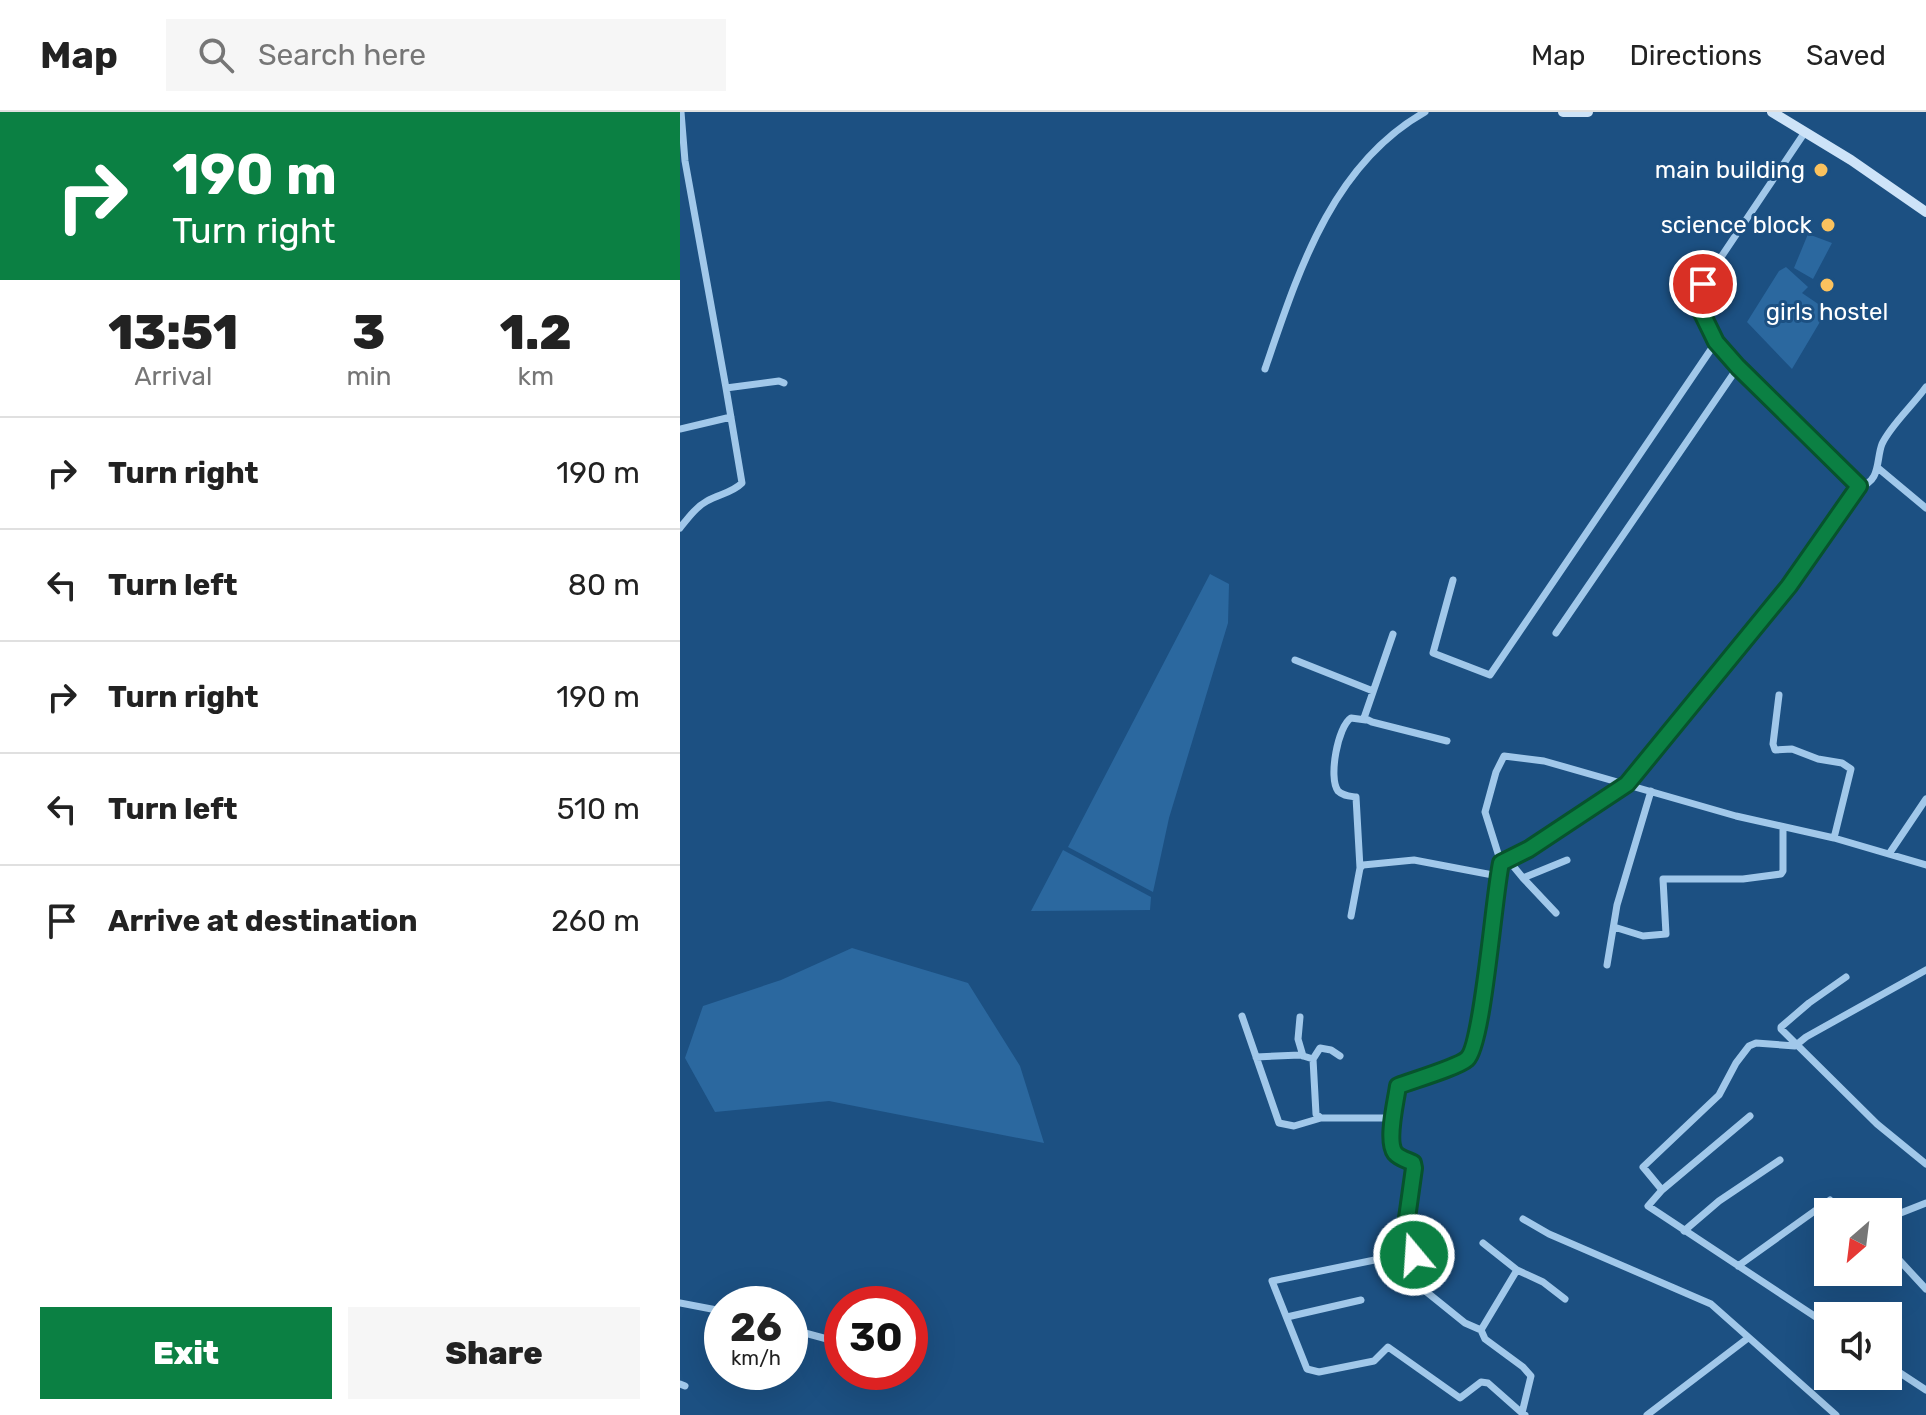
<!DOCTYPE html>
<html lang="en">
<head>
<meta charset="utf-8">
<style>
  body { margin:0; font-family:Rubik,sans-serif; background:#f6f6f6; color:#222; height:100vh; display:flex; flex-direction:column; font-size:30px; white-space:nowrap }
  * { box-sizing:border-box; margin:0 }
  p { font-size:26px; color:#767676 }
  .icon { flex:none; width:44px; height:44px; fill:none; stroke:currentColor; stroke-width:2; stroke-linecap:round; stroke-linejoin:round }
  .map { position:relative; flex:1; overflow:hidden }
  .side { display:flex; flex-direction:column; background:#fff; width:680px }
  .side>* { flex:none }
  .banner { background:#0b8043; color:#fff; overflow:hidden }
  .needle { width:52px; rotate:208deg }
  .buttons { position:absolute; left:1134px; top:1086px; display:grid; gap:16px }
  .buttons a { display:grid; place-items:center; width:88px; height:88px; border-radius:0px; background:#fff; box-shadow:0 8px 32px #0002; font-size:40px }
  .speed { position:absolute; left:24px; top:1174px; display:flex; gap:16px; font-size:40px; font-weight:700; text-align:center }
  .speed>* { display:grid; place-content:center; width:104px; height:104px; border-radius:50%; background:#fff; box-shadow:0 8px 32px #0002; line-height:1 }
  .speed small { font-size:20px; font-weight:400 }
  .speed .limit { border:12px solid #d22; background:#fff; color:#111 }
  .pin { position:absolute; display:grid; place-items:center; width:68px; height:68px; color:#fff; margin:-34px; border:4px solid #fff; border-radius:50%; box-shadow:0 2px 8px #0007 }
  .me { position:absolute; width:88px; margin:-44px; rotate:342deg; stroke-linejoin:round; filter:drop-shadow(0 0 6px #0008) }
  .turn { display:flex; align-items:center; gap:28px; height:168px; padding:0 40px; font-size:36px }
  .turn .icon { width:104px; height:104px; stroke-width:2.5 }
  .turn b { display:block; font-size:56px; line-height:68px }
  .eta { display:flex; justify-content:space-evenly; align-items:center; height:136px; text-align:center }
  .eta b { font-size:48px; font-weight:800; line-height:56px }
  .primary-button { display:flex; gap:16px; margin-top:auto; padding:16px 40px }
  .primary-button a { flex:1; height:92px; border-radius:0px; background:#0b8043; color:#fff; font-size:32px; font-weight:800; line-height:92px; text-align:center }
  .primary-button a+a { background:#f6f6f6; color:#222 }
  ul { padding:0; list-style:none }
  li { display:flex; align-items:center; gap:24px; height:112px; padding:0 40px; border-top:2px solid #e0e0e0 }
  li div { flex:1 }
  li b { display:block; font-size:30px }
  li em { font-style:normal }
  header { display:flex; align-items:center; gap:48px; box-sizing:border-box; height:112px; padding:0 40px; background:#fff; border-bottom:2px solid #e0e0e0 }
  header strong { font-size:38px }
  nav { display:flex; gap:44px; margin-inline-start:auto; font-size:28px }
  .search { width:560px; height:72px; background:#f6f6f6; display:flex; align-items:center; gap:20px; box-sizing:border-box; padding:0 28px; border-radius:0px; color:#767676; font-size:30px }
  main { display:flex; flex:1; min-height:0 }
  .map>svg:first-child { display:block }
</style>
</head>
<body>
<header>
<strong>Map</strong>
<div class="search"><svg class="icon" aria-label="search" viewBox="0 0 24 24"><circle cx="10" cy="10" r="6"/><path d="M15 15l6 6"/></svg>Search here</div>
<nav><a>Map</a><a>Directions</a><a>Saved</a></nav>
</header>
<main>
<section class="side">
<div class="banner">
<div class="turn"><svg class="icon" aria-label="right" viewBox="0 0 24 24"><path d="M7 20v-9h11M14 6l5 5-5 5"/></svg><div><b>190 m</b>Turn right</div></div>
</div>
<div class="eta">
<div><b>13:51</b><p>Arrival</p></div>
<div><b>3</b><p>min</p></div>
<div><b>1.2</b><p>km</p></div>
</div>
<ul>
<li><svg class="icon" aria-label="right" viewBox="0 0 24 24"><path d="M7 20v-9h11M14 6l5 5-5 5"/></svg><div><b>Turn right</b></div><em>190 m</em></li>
<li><svg class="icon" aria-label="left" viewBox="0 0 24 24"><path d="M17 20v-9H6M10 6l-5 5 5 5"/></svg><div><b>Turn left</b></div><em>80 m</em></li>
<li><svg class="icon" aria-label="right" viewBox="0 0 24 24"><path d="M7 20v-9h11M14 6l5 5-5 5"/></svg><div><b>Turn right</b></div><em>190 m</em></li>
<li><svg class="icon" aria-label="left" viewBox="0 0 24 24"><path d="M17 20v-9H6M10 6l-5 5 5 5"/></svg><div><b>Turn left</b></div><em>510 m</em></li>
<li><svg class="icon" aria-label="arrive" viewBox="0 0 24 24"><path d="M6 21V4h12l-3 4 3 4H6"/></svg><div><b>Arrive at destination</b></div><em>260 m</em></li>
</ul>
<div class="primary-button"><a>Exit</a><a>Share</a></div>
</section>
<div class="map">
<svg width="1246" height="1303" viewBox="0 0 1246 1303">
  <rect width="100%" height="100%" fill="#1c5082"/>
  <path fill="#2b689f" d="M1128,122L1152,131L1133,167L1114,156Z
    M1106,155L1128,175L1122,181L1147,198L1112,257L1067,210L1099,159Z
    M530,462L549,472L548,511L489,706L473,780L388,735Z
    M383,738L471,785L470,798L351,799Z
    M172,836L288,871L340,954L364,1031L149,989L35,1000L5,946L23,894L101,868Z"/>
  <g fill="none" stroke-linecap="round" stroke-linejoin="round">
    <path stroke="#a1c8ea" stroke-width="7" d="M1,0L5,49L46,276L99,269L104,271
      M1125,20L1023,172L1018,193L1036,230L1058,255L1179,374
      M585,257C618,161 651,53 745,0
      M0,317L51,305
      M1198,356L1246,396
      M0,416C8,406 16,395 27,389C39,382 52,381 62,371L46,276
      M773,468L753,541L810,563L1036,230
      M876,521L1058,255
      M713,522L684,606L692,610L767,629
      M615,548L693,579
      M1099,583L1093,632L1095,638L1112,637L1138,647L1162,651L1171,657L1154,726
      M1209,742L1246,687
      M829,749L843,766L887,748
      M821,751L829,749L947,672L1109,474L1179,374C1201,371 1196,347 1202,332C1210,314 1234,292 1246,275
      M680,756L676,685C669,684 663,684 658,679C648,666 658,614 671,606L686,608
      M843,766L876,801
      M671,804L680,756L683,753L734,748L818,764
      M934,815L963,824L986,822L983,767H1063L1101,762L1103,759V715
      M927,853L937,793L971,679
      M1166,865L1129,891L1101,915V917L1197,1012L1246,1052
      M562,904L599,1011L614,1014L641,1006
      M620,905L618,927L623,944
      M660,944L651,938L640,936L633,947L636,1002L641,1006H715
      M576,945L620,943L633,947
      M718,974C716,989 706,1029 715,1041C719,1046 727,1048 733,1051L734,1056L722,1142
      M712,975L773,954L786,948L792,941L803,890L821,751L805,700L816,660L824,644L864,649L1056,704L1154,726L1246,753
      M1070,1004L982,1078L968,1094L1148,1213
      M982,1078L963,1055L1039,983L1056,951L1069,934L1076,931L1115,934L1126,925L1246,858
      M1208,1106L1246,1091
      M843,1107L869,1122L1031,1192L1156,1303
      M1004,1119L1039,1089L1100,1048
      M1208,1136L1246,1177
      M1058,1154L1150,1088
      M837,1158L863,1170L885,1187
      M0,1191L42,1199
      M607,1205L681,1188
      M110,1217L162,1231
      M801,1218L837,1158L803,1131
      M1208,1253L1246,1278
      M0,1272L5,1274
      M842,1301L851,1264L843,1255L805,1227L801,1218L785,1211L733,1169L734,1143H719L592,1169L627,1257L639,1260L694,1249L708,1235L780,1286L801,1270L808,1271L842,1301L845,1303
      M967,1303L1068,1226"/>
    <path stroke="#cde3f8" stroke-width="10" d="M883,0H908
      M1092,0L1171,48L1246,100"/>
  </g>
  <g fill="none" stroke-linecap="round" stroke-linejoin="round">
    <g stroke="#07532c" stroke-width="20">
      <path id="route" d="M734,1143L722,1142L734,1056L733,1051C727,1048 719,1046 715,1041C706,1029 716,989 718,974C734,968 778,955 787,947C803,933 814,782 821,751L849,737L947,672L1109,474L1179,374L1058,255L1036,230L1018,193L1023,172"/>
    </g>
    <use href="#route" stroke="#0b8043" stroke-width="14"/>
  </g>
  <g fill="#fbc25e" stroke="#1c5082" stroke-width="3">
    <circle cx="1141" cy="58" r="8"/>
    <circle cx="1148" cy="113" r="8"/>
    <circle cx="1147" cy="173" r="8"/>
  </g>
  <g text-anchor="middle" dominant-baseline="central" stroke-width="6" stroke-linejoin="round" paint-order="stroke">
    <g font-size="24" fill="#fff" stroke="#1c5082" text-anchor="end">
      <text x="1125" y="58">main building</text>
      <text x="1132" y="113">science block</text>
      <text x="1147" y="200" text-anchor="middle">girls hostel</text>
    </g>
  </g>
</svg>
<div class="buttons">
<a><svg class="needle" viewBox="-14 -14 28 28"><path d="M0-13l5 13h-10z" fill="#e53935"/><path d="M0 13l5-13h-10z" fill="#767676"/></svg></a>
<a><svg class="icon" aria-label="sound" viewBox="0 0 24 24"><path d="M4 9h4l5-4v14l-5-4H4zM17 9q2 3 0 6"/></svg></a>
</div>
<div class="speed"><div>26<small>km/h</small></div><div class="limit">30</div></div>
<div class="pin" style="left:1023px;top:172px;background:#d93025"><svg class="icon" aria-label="arrive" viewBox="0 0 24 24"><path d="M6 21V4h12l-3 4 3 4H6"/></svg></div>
<svg class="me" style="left:734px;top:1143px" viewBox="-20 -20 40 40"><circle r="17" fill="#0b8043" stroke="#fff" stroke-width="3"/><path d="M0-11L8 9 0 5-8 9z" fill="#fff"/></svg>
</div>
</main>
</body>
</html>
